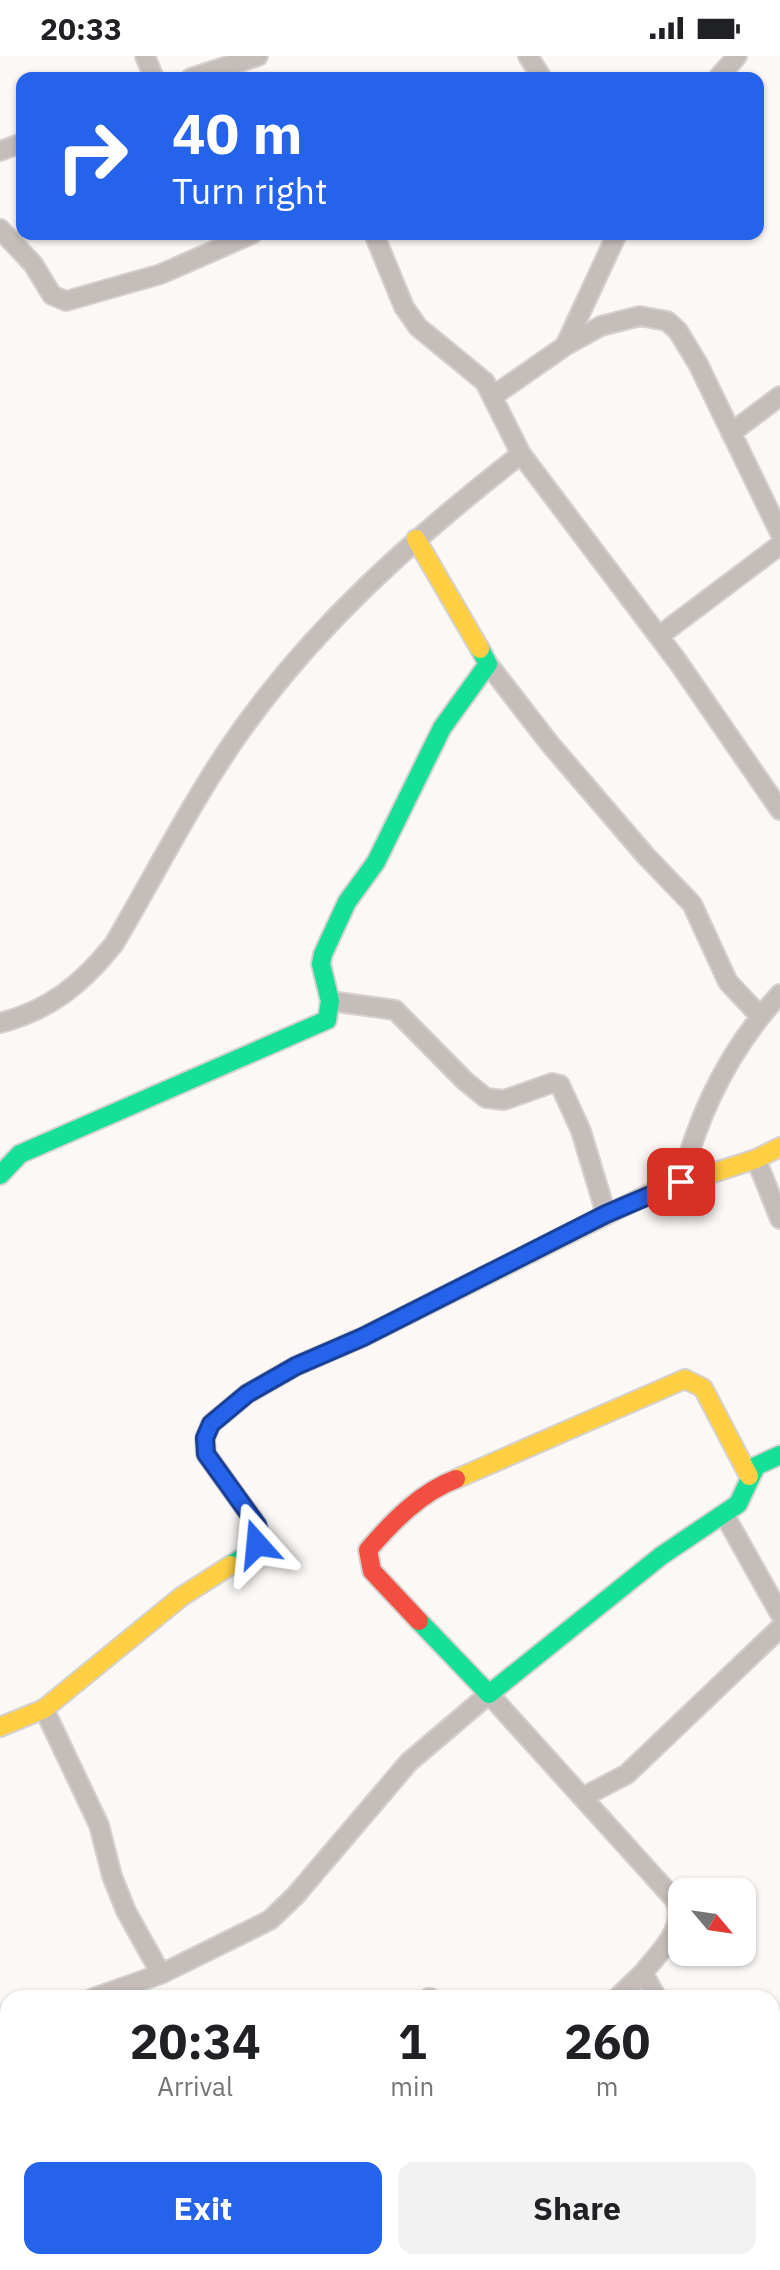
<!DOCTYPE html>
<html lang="en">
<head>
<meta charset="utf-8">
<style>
  body { margin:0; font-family:"IBM Plex Sans",sans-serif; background:#f2f2f2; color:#202124; height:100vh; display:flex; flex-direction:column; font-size:30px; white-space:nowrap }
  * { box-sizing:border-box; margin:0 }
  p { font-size:26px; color:#757577 }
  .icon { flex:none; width:44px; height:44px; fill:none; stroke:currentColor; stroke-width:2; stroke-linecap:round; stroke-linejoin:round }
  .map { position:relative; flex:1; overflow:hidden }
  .side { position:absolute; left:0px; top:1934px; width:780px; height:280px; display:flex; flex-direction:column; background:#fff; border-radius:24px 24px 0 0; box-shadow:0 2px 6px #0004 }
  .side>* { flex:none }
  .guide { position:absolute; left:16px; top:16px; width:748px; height:168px; border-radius:16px; box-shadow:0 2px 6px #0004; background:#2563eb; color:#fff; overflow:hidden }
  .needle { width:52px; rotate:119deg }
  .controls { position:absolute; left:668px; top:1822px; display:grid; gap:16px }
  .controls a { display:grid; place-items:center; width:88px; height:88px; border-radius:16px; background:#fff; box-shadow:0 2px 6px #0004; font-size:40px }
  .pin { position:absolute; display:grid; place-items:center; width:68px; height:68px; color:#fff; margin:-34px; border-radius:16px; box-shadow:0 4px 12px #0006 }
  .me { position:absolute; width:88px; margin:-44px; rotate:342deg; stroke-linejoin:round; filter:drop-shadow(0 0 6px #0008) }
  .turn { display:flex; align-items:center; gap:28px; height:168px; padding:0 24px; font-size:36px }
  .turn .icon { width:104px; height:104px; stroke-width:2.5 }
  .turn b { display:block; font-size:56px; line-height:68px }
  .eta { display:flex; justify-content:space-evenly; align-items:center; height:136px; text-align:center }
  .eta b { font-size:48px; font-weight:700; line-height:56px }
  .primary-button { display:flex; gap:16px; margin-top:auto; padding:16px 24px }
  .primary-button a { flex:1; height:92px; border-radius:16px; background:#2563eb; color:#fff; font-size:32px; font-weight:700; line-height:92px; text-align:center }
  .primary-button a+a { background:#f2f2f2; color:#202124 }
  .status { display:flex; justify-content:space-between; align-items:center; height:56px; padding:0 40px; background:#fff; direction:ltr }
  .status svg { height:22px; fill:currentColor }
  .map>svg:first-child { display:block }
</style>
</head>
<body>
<div class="status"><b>20:33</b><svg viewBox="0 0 49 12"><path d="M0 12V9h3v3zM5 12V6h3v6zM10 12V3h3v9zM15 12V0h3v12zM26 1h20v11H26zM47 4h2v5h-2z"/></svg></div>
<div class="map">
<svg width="780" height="2214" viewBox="0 0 780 2214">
  <rect width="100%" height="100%" fill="#fbf8f6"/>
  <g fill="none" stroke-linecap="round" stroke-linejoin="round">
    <g stroke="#d5d1cf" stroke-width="22">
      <path id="street" d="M145,0L154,22
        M528,0L542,22
        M191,22L258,0
        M718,22L737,0
        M0,95L22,87
        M0,173L33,208L52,239L66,245L161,218L252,178
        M374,178L404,251L418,271L485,326L521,398L678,606L780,754
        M565,290L617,178
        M493,340L565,290L601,270L640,260L667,265L678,275L698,308L780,477
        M731,377L780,340
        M659,580L780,489
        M488,608L550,688L646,800L692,848L728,926L760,960
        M330,945L395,954L465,1025L486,1042L504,1044L552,1027L560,1029L581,1075L606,1158
        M0,967C50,954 82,928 114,888C155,819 191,746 238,679C315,569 416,480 521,398
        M756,1103L780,1163
        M681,1126C699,1055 730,992 780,938
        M724,1458L780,1558
        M44,1653L99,1769L112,1820L126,1855L161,1918
        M585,1740L627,1718L780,1572
        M93,1942L161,1918L270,1864L295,1840L409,1706L489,1638L675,1844C687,1873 660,1895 643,1917L657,1942
        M429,1942H430
        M617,1942L643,1917
        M0,1982L8,1978
        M0,2018L8,2034
        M772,2111L780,2118
        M92,2206L95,2214
        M270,2214L286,2206
        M562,2214V2206"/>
    </g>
    <g stroke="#d5d1cf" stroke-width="22">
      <path id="fast" d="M0,1119L20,1098L327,964L330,945L321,908L323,898L347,846L376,806L442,672L488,608L480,593
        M231,1509L251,1496L260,1479L257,1469L206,1398L205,1382L211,1368L247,1338L296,1310L363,1281L572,1176
        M419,1565L489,1638L661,1500L738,1448L756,1410L780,1399"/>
    </g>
    <g stroke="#d5d1cf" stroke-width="22">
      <path id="slow" d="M416,483L480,593
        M572,1176L651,1137L756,1103L780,1091
        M456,1423L685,1323L703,1332L749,1420
        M0,1671L44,1653L181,1541L231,1509"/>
    </g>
    <g stroke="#d5d1cf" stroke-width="22">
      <path id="jam" d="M419,1565L372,1515L368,1494C392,1466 421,1436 456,1423"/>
    </g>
    <path stroke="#c3bdba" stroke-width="3" stroke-dasharray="8 4" stroke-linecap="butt" d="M610,2207L613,2206"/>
    <use href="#street" stroke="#c5bdba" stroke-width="18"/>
    <use href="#fast" stroke="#16e098" stroke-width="18"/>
    <use href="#slow" stroke="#ffcf43" stroke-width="18"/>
    <use href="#jam" stroke="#f24e42" stroke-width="18"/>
  </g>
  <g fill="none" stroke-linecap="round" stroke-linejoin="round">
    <g stroke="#184099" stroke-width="20">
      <path id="route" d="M257,1488L260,1479L257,1469L206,1398L205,1382L211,1368L247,1338L296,1310L363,1281L606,1158L681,1126"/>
    </g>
    <use href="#route" stroke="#2563eb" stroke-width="14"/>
  </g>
</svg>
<div class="controls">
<a><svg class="needle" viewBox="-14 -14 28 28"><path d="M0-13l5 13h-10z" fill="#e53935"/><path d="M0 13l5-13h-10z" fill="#757577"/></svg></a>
</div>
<div class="pin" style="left:681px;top:1126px;background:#d93025"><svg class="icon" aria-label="arrive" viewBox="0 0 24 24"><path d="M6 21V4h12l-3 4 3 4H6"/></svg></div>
<svg class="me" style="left:257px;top:1488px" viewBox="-20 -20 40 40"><path d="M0-17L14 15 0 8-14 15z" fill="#2563eb" stroke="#fff" stroke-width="4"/></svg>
<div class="guide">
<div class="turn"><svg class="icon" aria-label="right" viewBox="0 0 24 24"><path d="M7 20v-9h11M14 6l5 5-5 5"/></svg><div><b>40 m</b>Turn right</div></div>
</div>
<section class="side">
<div class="eta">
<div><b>20:34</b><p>Arrival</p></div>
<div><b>1</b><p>min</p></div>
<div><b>260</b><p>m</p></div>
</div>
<div class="primary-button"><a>Exit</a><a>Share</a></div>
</section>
</div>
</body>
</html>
